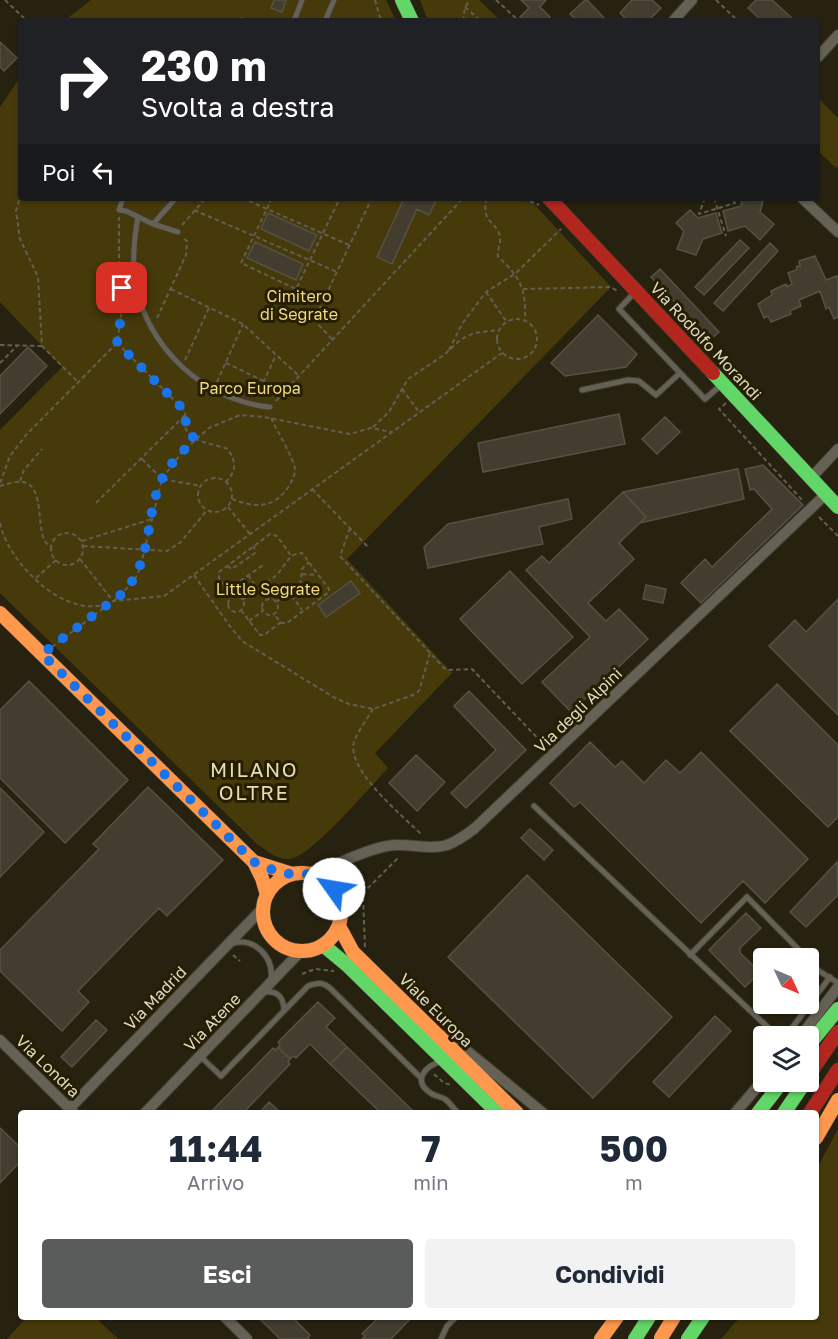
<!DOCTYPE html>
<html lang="it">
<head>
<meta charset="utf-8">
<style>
  body { margin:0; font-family:"Golos Text",sans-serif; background:#f2f2f3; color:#1f2937; height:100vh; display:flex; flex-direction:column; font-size:22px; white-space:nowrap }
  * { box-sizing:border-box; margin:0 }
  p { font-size:20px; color:#747a83 }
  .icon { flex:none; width:33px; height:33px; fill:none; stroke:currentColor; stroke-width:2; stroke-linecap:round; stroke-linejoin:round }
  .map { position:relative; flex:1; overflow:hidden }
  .panel { position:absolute; left:18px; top:1110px; width:801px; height:210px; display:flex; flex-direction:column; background:#fff; border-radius:6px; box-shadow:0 2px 4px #0004 }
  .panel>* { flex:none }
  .banner { position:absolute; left:18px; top:18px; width:802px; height:183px; border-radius:6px; box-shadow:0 2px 4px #0004; background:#202124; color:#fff; overflow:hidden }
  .needle { width:39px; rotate:134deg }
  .buttons { position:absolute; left:753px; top:948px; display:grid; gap:12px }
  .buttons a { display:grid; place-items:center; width:66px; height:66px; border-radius:6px; background:#fff; box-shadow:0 2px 4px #0004; font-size:30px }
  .pin { position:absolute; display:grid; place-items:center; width:51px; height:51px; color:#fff; margin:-26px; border-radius:12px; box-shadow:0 3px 9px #0006 }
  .me { position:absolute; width:66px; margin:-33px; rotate:302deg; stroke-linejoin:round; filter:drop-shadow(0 0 4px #0008) }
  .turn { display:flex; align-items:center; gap:21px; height:126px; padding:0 24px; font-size:27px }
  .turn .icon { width:78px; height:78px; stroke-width:2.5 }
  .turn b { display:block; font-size:42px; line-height:51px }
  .then { display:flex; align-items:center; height:57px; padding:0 24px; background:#0003; gap:12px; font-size:22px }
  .eta { display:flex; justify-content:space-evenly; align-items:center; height:102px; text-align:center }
  .eta b { font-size:36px; font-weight:700; line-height:42px }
  .primary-button { display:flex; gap:12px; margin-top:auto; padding:12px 24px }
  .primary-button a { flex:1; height:69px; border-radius:6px; background:#595c5b; color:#fff; font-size:24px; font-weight:700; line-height:69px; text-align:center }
  .primary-button a+a { background:#f2f2f3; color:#1f2937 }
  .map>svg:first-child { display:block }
</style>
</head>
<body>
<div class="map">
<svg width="838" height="1339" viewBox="0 0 838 1339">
  <rect width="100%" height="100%" fill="#272210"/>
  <path fill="#463a0a" d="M91,0H386L396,21H64Z
    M420,0H479L501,21H428Z
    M21,76V198H521L534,204L611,287L347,559L452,673L375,753L388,768C370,787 311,857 290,859C277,860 266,850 257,844L0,593V430L62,367L0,302V107Z
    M818,98L838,118V166L836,168L818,151Z
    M838,1129V1339H721L740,1317H816V1170Z
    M27,1317H95L118,1339H7Z"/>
  <path fill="#423d2f" stroke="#565243" stroke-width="1.5" d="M274,0H286L282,12L271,8Z
    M521,0H546L540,7L550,17L545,21H524L520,17L529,8Z
    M585,0H587L607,21H577L570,14Z
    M632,0H652L661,8L648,21H628L620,13Z
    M756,0H772L795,21H762L748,8Z
    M0,42L17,58L4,71L0,67Z
    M404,198L414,200L415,198H437L429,215L417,209L392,264L377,257Z
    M742,198L763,201L760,212L774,224L760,240L745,226L728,231L723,211L741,206Z
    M690,210L698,218L716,213L722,233L703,239L696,255L677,249L684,231L676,223Z
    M268,213L317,235L309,251L261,229Z
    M740,240L749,248L704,295L695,287Z
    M255,242L303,264L296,280L247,258Z
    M770,243L778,251L723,311L714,303Z
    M815,256L826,280L837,276L838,278V317L834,319L829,307L826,309L820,291L799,300L801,306L790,311L791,314L771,322L768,316L764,318L758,304L772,295L771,291L786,284L787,287L792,284L788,273L796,270L797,266L800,267L799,261Z
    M660,269L719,332L710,340L651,277Z
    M598,315L637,354L626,367L565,376L551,363Z
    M28,347L47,366L0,414V376Z
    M619,414L625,444L483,472L478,443Z
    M665,417L680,432L657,454L642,439Z
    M763,465L803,505L701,603L681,583L705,559L712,567L772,509L754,489L750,490L745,469Z
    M738,469L744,499L640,523L646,517L623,492Z
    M623,492L646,517L619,543L634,559L588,603L606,621L619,609L648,639L571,712L542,682L590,637L526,570L542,556L549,563Z
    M568,499L572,519L539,527L543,544L428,568L424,547L448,524Z
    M510,571L573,637L522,684L460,619Z
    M351,581L360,593L326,617L318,605Z
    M646,585L666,589L663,603L643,599Z
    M838,599V715L769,646L795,620L806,632Z
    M29,681L128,780L65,843L0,778V710Z
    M777,684L838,745V817L828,827L730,731Z
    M469,691L526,750L466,808L451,793L496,750L454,706Z
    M590,742L615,767L622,761L644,783L666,760L680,773L701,752L808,859L765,903L743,881L701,923L580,802L574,807L550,783Z
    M416,755L445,782L417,811L389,783Z
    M148,787L223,860L167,916L159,908L78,991L89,1002L62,1031L0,971V950L99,849L93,844Z
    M0,788L44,832L0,877Z
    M530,829L553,850L544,860L521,838Z
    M837,862L838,895L806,927L790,912Z
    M527,875L672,1017L593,1098L448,957Z
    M746,913L761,928L740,948V953L760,972L745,987L709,950Z
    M318,1002L335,1018L326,1027L347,1047L330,1064L310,1044L296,1058L293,1056L290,1059L278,1047L280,1045L278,1042Z
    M715,1016L731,1031L669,1097L653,1082Z
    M96,1020L107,1030L72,1067L61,1057Z
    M278,1047L290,1059L288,1062L290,1064L243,1113H210L273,1048L275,1050Z
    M347,1047L415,1113H381L330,1064Z
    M269,1102L281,1113H259Z
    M0,1128L21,1148V1161L0,1183Z
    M258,1317H292L310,1335L308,1338L309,1339H280Z
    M379,1317H412L391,1339H362L365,1336L362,1334Z"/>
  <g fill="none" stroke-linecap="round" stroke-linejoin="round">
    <g stroke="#413d31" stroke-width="7">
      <path id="lane" d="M294,21L302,0
        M297,21H325L334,0
        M123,198L119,210L126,211L153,224
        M176,198L153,224L178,232
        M138,217C134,239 132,259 135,281C146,347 204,401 270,407
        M636,291L619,309L705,399L721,385
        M582,390L628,380L639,381L656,395L680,373
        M534,806L777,1036
        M233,943C255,938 274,957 271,979
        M690,955L747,897L807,958
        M808,960L819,971L838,983
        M264,992C278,990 284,998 284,1011
        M786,1036L830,977
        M200,1056L221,1076L308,986C318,982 324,982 332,990L421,1078
        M442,1061C425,1066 411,1081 432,1094C436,1096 441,1097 445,1099C450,1103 454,1109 458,1113
        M441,1339L447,1326L456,1317"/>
    </g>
    <g stroke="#413d31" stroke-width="12">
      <path id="street" d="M673,21L692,0
        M818,57L838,35
        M802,198L838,232
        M811,478L838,449
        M312,874C337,865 361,851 387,846C407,842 428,851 447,845C458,841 466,835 475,828L826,494
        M444,1036L466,1050L543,1113
        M801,1036L838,987
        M0,1040L73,1112
        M69,1109L263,908
        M145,1113L301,951
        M735,1113L764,1079
        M225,1317L247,1339"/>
    </g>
    <g stroke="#413d31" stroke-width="15">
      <path id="fast" d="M402,0L412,21
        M713,373L838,507
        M323,945L347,965L498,1113
        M808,1046L838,1009
        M758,1113L782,1082
        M784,1113L805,1082
        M635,1339L649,1317
        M688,1339L703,1317"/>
    </g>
    <g stroke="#413d31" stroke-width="15">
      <path id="slow" d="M0,613L254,862L262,878L267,895
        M254,862L292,874
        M263 912a39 39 0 1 1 78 0a39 39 0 1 1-78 0Z
        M339,926L353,952L517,1113
        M816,1138L838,1100
        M601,1339L617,1317"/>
    </g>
    <g stroke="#413d31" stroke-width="15">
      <path id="jam" d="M549,198L713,373
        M808,1076L838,1032
        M810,1113L838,1070"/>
    </g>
    <path stroke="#625e51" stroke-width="2" stroke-dasharray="4.5 3" stroke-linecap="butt" d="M5,0L27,21
      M375,0L381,21
      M496,0L519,21
      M716,0L738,21
      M465,7L481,21
      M231,21L243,18L253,21
      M463,21L465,7L470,0
      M21,193L16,211L20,239L38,277L42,346L79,383
      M242,198L349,245
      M272,198L241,263L296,289L340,198
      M487,198C480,224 497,220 500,237C501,244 497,250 498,257C520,276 526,289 525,320
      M523,198L539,205
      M705,198L699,214L735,203L730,198
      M714,198L726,236
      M194,210L337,272
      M182,225L206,198
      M171,289L243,324L299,376
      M523,289L611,287L619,292
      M486,292L506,321
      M157,318L186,255L187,241L184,239
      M497 339a20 20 0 1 1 40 0a20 20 0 1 1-40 0Z
      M332,339L314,320L372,198
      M117,343L185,411C186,416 184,421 185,426C187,442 215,444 228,449C236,462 237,470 226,482
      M0,345L42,346
      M449,350L462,324L486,292L516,273L561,229
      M185,360L209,308
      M0,363L18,345
      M226,363L285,391
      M217,382L243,324
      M402,389L419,412
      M257,396L276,355
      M276,401L463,198
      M726,403L719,409L804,502
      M373,427L389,412L408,379L444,355L460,340L474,333L498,330
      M142,459L162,479L201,486
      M198 495a17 17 0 1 1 34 0a17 17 0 1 1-34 0Z
      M20,481L24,470L42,449
      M0,483L10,456L26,435L117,343L123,303L119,261V217
      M0,486C7,484 16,481 23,482C45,486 36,526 45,541C45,542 50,547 52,548
      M312,489L368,547
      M232,499C255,508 274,509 289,486C292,480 295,476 295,469C294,459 276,429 271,418
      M96,503L186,414
      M228,507L250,534
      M819,517L838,536
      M0,523C8,563 66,621 109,603
      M350,528L340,556L444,668L450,670L472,669L545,746
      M51 549a16 16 0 1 1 32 0a16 16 0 1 1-32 0Z
      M82,541L152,519
      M83,546L167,551L181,542L207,510
      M80,559L113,601
      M227,566L232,569L255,553L254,546
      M302,574L317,575
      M194,575L229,625L242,641L335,698L349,704L373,709L413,695L419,691L430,653
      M248,575L265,600
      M36,578L56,560
      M267,583L284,585L302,610
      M234,585L265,564
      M228 604a8 8 0 1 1 16 0a8 8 0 1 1-16 0Z
      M233,598L219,578V572L270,534L277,536L292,557
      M262 607a8 8 0 1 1 16 0a8 8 0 1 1-16 0Z
      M242,600C253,592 264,585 274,577C284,570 287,553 302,553L329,589V592L287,623H281L274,614
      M114,601L134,581L140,568L162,479L182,452L209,428L240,415L264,417L350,434L371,428L392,432
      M276,602L300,586L302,569L309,562
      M241,610L260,635H264L281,622
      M249,621L263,611
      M52,647L113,601L164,596L502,353
      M373,709C367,719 358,731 354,742C346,770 404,817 422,835
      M365,947L363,896L366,890L399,857
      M233,955L240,961
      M302,974L315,969L334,971
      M434,1074L444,1083L452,1085
      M109,1113L110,1112
      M816,1156L820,1149"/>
    <use href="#lane" stroke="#656255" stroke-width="5"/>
    <use href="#street" stroke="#656255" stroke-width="10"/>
    <use href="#fast" stroke="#63d668" stroke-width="14"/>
    <use href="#slow" stroke="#ff974d" stroke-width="14"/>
    <use href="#jam" stroke="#b3261e" stroke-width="14"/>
    <g stroke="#413d31" stroke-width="15" stroke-linecap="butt">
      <path id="slow-bridge" d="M661,1338L674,1317"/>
    </g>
    <use href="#slow-bridge" stroke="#ff974d" stroke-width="14"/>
  </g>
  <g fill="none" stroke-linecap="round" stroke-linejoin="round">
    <path stroke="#1a73e8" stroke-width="10" stroke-dasharray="0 18" d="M122,288L123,303L117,343L185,411C187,426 183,428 195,439C183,451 170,463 162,479C144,517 154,559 123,593L42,654L254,862C266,867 278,873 291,874C312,875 319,871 334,889"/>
  </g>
  <g text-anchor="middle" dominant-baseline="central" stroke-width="6" stroke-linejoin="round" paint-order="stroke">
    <g font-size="16" fill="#f3da80" stroke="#261e00">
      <text x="299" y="296">Cimitero<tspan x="299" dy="18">di Segrate</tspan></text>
      <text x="250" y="388">Parco Europa</text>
      <text x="268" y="589">Little Segrate</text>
    </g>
    <g font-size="16" fill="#dfdac8" stroke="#261e00">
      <text transform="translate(706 341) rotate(47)">Via Rodolfo Morandi</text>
      <text transform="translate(578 710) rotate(-44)">Via degli Alpini</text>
      <text transform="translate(155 998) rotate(-46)">Via Madrid</text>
      <text transform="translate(436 1010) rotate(45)">Viale Europa</text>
      <text transform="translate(212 1022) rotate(-46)">Via Atene</text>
      <text transform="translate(48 1066) rotate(44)">Via Londra</text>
    </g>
    <g font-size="20" letter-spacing="1.5" fill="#e6dcb8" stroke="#261e00">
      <text x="254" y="769">MILANO<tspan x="254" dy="23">OLTRE</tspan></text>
    </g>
  </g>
</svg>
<div class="buttons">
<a><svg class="needle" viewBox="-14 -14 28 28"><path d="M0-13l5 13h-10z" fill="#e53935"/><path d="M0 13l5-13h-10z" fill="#747a83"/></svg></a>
<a><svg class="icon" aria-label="layers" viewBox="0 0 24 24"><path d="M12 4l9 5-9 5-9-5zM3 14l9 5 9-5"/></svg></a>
</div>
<div class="pin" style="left:122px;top:288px;background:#d93025"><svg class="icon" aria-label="arrive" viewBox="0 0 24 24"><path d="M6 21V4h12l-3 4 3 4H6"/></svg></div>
<svg class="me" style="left:334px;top:889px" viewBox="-20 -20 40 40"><circle r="19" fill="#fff"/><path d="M0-13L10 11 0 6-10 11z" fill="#1a73e8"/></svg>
<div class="banner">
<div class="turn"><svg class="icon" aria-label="right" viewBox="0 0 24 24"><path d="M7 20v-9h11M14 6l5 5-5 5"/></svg><div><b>230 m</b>Svolta a destra</div></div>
<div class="then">Poi<svg class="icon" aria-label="left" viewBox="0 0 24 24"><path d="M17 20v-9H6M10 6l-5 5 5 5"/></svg></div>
</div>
<section class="panel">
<div class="eta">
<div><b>11:44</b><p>Arrivo</p></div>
<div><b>7</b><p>min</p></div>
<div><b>500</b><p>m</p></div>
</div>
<div class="primary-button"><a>Esci</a><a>Condividi</a></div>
</section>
</div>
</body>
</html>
